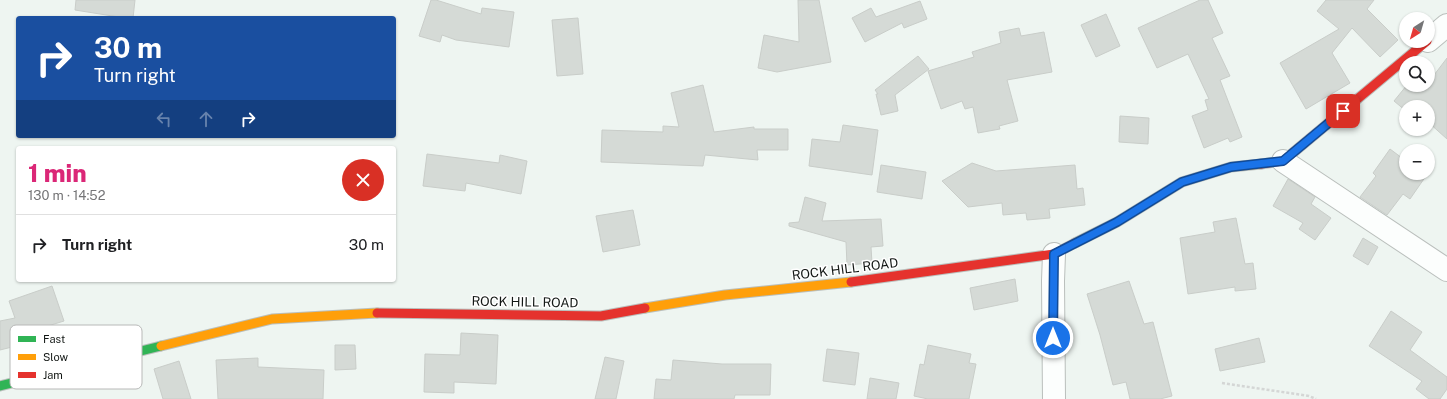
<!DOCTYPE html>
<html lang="en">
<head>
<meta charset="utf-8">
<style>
  body { margin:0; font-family:"Public Sans",sans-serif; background:#f6f6f6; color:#202124; height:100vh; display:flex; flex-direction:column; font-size:15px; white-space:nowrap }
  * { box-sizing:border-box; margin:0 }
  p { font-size:13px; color:#757577 }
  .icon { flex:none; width:22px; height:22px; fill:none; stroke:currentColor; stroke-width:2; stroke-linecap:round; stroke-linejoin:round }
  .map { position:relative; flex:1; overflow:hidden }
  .side { position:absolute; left:16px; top:146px; width:380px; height:136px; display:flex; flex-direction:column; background:#fff; border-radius:4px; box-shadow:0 1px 3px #0004 }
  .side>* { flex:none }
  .top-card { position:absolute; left:16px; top:16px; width:380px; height:122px; border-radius:4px; box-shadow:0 1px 3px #0004; background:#1a4fa0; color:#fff; overflow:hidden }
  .needle { width:26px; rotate:217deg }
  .controls { position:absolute; left:1399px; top:12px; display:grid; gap:8px }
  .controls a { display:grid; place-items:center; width:36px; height:36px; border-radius:50%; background:#fff; box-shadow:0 1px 3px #0004; font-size:20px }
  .pin { position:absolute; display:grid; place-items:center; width:34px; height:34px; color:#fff; margin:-17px; border-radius:8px; box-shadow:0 2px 6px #0006 }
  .me { position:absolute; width:44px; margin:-22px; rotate:0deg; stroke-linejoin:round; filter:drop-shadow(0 0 3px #0008) }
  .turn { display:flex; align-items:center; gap:14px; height:84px; padding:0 12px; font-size:18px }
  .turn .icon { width:52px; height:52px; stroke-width:2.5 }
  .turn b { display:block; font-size:28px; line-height:34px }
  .lanes { display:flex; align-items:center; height:38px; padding:0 12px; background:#0003; justify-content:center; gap:20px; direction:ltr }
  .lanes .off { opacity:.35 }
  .round { display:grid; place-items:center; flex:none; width:42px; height:42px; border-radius:21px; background:#f6f6f6 }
  .summary { display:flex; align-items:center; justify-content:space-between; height:68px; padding:0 12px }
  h1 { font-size:24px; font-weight:800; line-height:30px; color:#db2777 }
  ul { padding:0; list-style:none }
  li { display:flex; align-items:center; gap:12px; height:60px; padding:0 12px; border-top:1px solid #e0e0e0 }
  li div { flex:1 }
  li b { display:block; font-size:15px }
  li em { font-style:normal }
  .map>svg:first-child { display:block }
</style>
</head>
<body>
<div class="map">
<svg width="1447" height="399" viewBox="0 0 1447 399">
  <rect width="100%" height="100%" fill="#eef5f1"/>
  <path fill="#d5dad6" stroke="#c9cdc9" d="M76,0H135L133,18H125L75,10Z
    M431,0H436L481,14L482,8L514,12L509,47L456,40L442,35L440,42L419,36Z
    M798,0H819L831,62L777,72L758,68L764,35L799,42Z
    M1200,0H1208L1223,33L1212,38L1230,76L1220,80L1242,137L1230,142L1228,138L1204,148L1192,116L1208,110L1205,100L1209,99L1188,54L1157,68L1138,28Z
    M1326,0H1374L1367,9L1398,40L1380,57L1352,28L1332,53L1350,83L1306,109L1280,63L1339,29L1317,11Z
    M920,1L927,19L904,28L902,23L865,42L852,18L871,8L876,17Z
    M1106,14L1120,46L1096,57L1081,25Z
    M578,18L583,74L557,76L552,20Z
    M1019,28L1021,36L1044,32L1052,72L1007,80L1018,121L999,126L1000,129L978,133L973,107L965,109L962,101L941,109L928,71L974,57L972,52L1001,43L999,32Z
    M918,56L929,69L895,95L898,111L881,115L876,94H878L875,90Z
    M1447,58V139L1428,122V107H1406V111L1394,101L1407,85H1428V83Z
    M703,85L714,132L754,127V129H788V150H757L758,160L705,155L703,166L601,162L602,130L663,132V126L679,127L671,93Z
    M1120,116L1149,118L1148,144L1119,142Z
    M843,125L878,130L872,175L809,166L812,139L840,142Z
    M1390,149L1406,161V173H1428L1410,199L1403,194L1387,215L1360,197L1376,176L1373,173Z
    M427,154L499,163L500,155L527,161L521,194L466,183L465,191L423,186Z
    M972,163L996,171L1075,165L1077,189L1083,188L1085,205L1049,209L1050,218L1027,220L1026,213L1003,215L1002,203L968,207L942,181Z
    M881,165L926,172L922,199L877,192Z
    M1288,179L1315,197L1311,204L1331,218L1315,240L1299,229L1303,223L1273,206Z
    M805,197L826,203L822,221L881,219L883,246L871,247L872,263L847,265L846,242L789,226V223L799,222Z
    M633,210L640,245L603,252L596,216Z
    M1236,218L1245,264L1253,263L1256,289L1235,291V287L1188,294L1180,238L1215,232L1213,222Z
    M1363,238L1378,247L1368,265L1353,256Z
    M1015,279L1018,301L974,310L970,288Z
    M1129,281L1144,324L1153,322L1172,396L1160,399H1130L1126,382L1113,385L1100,335L1087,294Z
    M52,286L64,321L38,329L42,341L24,346V344L0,350V321L15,318L9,301Z
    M1391,311L1422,332L1410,350L1447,377V389L1440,399H1429L1416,389L1422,381L1369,346Z
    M461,333L498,335L496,384L454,382V393L424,392L425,354L460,355Z
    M1259,338L1265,362L1220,371L1215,349Z
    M335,345H355L356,369L335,370Z
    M928,345L971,354L969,363L976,364L969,399H928L914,396L920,364L924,365Z
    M827,349L859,353L855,385L823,381Z
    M605,357L624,361L616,399H595Z
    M258,358V367L324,370L323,399H218L216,360Z
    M673,360L722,364H771L770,395H735L734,399H654L656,379L671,380Z
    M179,361L191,399H163L154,369Z
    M870,378L899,383L896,399H867Z"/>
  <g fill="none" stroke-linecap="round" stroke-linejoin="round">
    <g stroke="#babfbc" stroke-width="24">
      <path id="street" d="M1428,41L1447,25
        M1283,161L1447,270
        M1054,399L1053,281L1054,254"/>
    </g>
    <g stroke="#babfbc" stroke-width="11">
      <path id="fast" d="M0,386L161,346"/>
    </g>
    <g stroke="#babfbc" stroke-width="11">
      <path id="slow" d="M1075,243L1117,222L1182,182L1231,167L1261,164
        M645,308L725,295L851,282
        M161,346L272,319L377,313"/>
    </g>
    <g stroke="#babfbc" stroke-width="11">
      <path id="jam" d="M1261,164L1283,161L1427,41
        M851,282L1054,254L1075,243
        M377,313L601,316L645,308"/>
    </g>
    <path stroke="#d4d6d5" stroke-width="2.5" stroke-dasharray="3 2" stroke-linecap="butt" d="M1222,383L1309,396L1316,399"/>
    <use href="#street" stroke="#fcfefd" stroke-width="22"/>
    <use href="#fast" stroke="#30b455" stroke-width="9"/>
    <use href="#slow" stroke="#ff9f0a" stroke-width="9"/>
    <use href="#jam" stroke="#e5322d" stroke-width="9"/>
  </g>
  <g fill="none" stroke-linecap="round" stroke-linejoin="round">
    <g stroke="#114b97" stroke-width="10">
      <path id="route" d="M1053,338L1054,254L1117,222L1182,182L1231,167L1283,161L1343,111"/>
    </g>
    <use href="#route" stroke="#1a73e8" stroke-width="7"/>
  </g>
  <g text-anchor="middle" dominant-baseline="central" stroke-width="3" stroke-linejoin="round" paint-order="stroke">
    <g font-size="13" fill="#121714" stroke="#fff">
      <text transform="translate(845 269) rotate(-7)">ROCK HILL ROAD</text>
      <text transform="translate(525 302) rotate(1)">ROCK HILL ROAD</text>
    </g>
  </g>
  <rect x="10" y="325" width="132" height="64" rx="6" fill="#fff" stroke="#b8b9b8" stroke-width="1"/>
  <rect x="18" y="336" width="18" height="6" fill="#30b455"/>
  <rect x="18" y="354" width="18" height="6" fill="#ff9f0a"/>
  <rect x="18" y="372" width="18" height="6" fill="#e5322d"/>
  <g font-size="11" fill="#121714">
    <text x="43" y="343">Fast</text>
    <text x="43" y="361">Slow</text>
    <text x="43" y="379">Jam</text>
  </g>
</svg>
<div class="controls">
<a><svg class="needle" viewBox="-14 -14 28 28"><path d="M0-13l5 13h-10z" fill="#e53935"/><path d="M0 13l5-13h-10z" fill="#757577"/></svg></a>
<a><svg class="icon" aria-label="search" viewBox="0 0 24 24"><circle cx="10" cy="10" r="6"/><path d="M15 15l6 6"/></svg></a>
<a>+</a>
<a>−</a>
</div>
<div class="pin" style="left:1343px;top:111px;background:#d93025"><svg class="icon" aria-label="arrive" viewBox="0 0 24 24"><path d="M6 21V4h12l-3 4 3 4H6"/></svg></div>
<svg class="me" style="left:1053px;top:338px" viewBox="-20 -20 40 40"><circle r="17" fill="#1a73e8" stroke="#fff" stroke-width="3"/><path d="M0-11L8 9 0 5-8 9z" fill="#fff"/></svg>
<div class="top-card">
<div class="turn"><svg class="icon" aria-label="right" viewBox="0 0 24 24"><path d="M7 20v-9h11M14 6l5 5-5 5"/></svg><div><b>30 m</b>Turn right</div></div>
<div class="lanes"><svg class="icon off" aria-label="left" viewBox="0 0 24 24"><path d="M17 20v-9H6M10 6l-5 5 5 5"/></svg><svg class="icon off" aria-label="ahead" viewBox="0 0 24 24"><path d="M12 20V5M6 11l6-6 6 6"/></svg><svg class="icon" aria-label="right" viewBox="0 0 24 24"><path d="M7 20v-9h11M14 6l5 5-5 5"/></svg></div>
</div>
<section class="side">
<div class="summary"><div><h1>1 min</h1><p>130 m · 14:52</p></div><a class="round" style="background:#d93025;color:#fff"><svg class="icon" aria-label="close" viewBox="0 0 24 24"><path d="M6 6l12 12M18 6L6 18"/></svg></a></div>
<ul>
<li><svg class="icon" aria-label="right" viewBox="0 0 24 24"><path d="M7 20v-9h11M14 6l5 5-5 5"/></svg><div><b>Turn right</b></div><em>30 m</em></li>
</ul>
</section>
</div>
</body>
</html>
